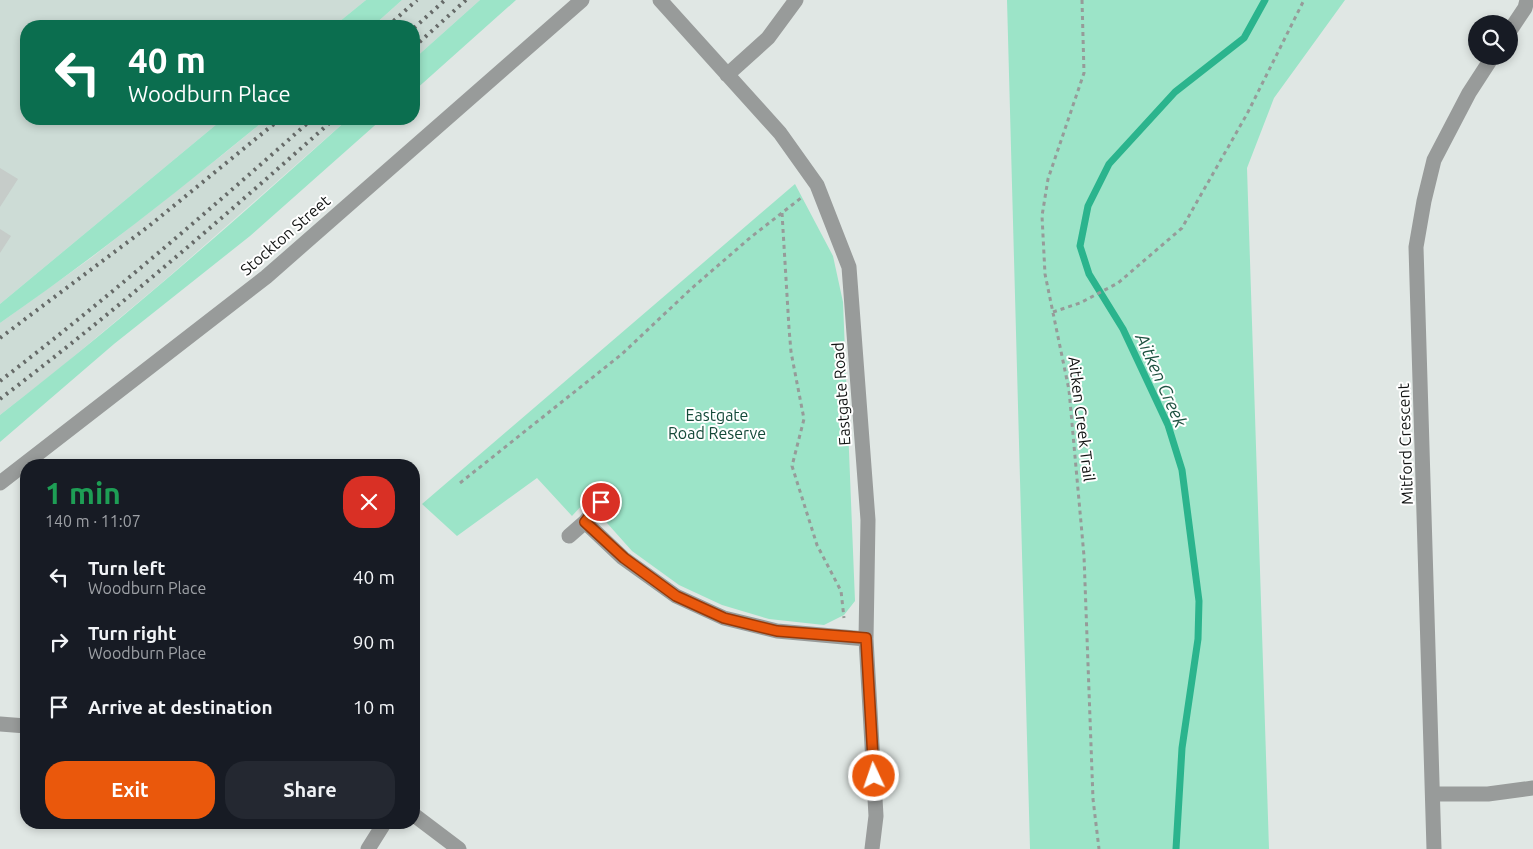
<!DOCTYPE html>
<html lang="en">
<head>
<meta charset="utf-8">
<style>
  body { margin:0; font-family:Ubuntu,sans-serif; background:#242831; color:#f1f3f6; height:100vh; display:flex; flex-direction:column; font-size:19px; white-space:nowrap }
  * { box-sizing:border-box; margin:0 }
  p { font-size:16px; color:#9ea1a6 }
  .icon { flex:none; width:28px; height:28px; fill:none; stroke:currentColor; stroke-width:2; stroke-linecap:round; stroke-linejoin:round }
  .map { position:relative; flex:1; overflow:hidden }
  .drawer { position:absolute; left:20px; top:459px; width:400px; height:370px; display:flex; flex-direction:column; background:#171b24; border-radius:20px; box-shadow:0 2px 8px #0003 }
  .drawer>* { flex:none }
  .hud { position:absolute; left:20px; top:20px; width:400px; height:105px; border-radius:20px; box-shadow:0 2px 8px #0003; background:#0b6e4f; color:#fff; overflow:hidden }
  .tools { position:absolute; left:1468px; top:15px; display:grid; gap:10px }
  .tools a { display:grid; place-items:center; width:50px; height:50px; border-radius:50%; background:#171b24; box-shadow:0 2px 8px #0003; font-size:25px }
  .pin { position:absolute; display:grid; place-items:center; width:42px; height:42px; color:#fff; margin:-21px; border:2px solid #fff; border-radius:50%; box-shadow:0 1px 5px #0007 }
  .me { position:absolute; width:55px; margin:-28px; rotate:357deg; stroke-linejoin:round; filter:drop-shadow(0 0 4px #0008) }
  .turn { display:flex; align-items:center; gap:18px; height:105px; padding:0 25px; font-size:22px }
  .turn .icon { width:65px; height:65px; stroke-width:2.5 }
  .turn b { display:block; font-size:35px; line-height:42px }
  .round { display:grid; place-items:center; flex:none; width:52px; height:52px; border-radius:20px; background:#242831 }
  .summary { display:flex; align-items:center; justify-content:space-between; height:85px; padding:0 25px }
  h1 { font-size:30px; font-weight:700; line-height:38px; color:#1e9e55 }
  .cta { display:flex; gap:10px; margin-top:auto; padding:10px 25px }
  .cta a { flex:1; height:58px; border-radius:20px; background:#ea580c; color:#fff; font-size:20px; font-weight:700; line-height:58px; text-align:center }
  .cta a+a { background:#242831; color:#f1f3f6 }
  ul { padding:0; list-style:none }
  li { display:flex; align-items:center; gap:15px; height:65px; padding:0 25px }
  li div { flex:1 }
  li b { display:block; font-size:19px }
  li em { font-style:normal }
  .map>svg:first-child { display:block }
</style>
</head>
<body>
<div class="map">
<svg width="1533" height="849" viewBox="0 0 1533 849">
  <rect width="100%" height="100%" fill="#e0e7e4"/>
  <path fill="#cddcd6" d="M0,0H366L334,26H26V119H223L0,304Z
    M402,0H480L414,59V26H373Z
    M266,119H348L165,280L60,368L0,415V323L91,258L226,152Z"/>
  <path fill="#9ce4c8" d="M366,0H402L373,26H334Z
    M480,0H516L414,91V59Z
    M1007,0H1345L1274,98L1247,168L1269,849H1030Z
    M223,119H266C180,190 92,259 0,323V304Z
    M348,119H382L250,236L114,344L0,442V415C120,322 235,221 348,119Z
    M795,184L833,256L843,302L855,601L844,615L824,625L769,619L722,605L679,585L632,551L607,523L612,504L596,490L572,516L537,478L457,536L422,504Z"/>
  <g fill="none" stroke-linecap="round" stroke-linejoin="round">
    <path stroke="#2bb48d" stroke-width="7" d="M1176,849L1182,748L1198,639L1199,601L1182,470L1168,425L1123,329L1089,274L1080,246L1088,206L1109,164L1175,92L1244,38L1265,0"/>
  </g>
  <path fill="#c6ccc9" d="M0,168L18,179L0,207Z
    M0,229L11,236L0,253Z"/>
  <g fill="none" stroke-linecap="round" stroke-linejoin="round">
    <path stroke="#969b99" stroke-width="3" stroke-dasharray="4 4" stroke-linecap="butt" d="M1082,0L1084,73L1048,179L1042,216L1045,274L1069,390L1084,556L1093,799L1099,849
      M782,213L789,328L791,352L804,419L792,466L817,545L841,591L844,618
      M1053,312L1080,303L1118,283L1182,228L1247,114L1304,0
      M460,483L622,354L692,288L751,237L801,198"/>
    <path stroke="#989b9a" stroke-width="15" d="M660,0L780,133L817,185L849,267L868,520L866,639L876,816L872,849
      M1509,32L1525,8L1527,0
      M727,75L768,38L796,0
      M0,483L266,277L582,0
      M585,522L623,558L676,596L724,618L777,631L866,639
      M569,536L585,522L601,502
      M0,724L26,726
      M1433,794H1488L1533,788
      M414,815L459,849
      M368,849L385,822
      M1434,849L1416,247L1424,201L1434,160L1469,93L1493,56"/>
    <path stroke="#666a68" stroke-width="4" stroke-dasharray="2.5 5" stroke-linecap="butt" d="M388,26L417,0
      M414,28L445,0
      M414,47L466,0
      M0,338L149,226L280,119
      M0,381C108,298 211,209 312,119
      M0,399C116,311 225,216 334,119"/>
  </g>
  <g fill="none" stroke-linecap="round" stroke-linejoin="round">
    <g stroke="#983908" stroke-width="12">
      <path id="route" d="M601,502L585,522L624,558L676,596L724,618L777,631L866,638L874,776"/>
    </g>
    <use href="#route" stroke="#ea580c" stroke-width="9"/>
  </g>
  <g text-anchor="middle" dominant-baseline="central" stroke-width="4" stroke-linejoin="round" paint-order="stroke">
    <g font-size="16" fill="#111312" stroke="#fff">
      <text transform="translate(285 235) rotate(-41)">Stockton Street</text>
      <text transform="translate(841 394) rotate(-94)">Eastgate Road</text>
      <text transform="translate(1082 419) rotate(83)">Aitken Creek Trail</text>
      <text transform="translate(1405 444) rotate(-92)">Mitford Crescent</text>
    </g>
    <g font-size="16" fill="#144939" stroke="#fff">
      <text x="717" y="415">Eastgate<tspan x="717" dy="18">Road Reserve</tspan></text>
    </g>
    <g font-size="18" font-style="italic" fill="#1e5241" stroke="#fff">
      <text transform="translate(1162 380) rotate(66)">Aitken Creek</text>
    </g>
  </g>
</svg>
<div class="tools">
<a><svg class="icon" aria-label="search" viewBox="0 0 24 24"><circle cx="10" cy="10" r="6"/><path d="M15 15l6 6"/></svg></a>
</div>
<div class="pin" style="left:601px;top:502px;background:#d93025"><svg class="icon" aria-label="arrive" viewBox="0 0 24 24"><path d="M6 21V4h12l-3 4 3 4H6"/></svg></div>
<svg class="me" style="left:874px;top:776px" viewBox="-20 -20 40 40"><circle r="17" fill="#ea580c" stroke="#fff" stroke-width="3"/><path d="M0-11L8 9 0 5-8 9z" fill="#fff"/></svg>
<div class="hud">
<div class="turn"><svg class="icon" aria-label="left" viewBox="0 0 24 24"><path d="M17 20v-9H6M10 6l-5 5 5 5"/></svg><div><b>40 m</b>Woodburn Place</div></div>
</div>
<section class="drawer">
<div class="summary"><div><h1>1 min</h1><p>140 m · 11:07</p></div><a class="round" style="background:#d93025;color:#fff"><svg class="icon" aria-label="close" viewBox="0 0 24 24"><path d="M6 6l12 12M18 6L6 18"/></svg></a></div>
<ul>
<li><svg class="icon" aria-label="left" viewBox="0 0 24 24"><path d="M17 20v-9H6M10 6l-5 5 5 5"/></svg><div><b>Turn left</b><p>Woodburn Place</p></div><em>40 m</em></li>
<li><svg class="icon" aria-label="right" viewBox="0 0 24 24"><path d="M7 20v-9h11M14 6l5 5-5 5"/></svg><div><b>Turn right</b><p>Woodburn Place</p></div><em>90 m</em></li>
<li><svg class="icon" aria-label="arrive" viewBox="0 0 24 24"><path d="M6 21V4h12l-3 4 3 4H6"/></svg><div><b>Arrive at destination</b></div><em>10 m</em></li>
</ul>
<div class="cta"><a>Exit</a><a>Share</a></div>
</section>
</div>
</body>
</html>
